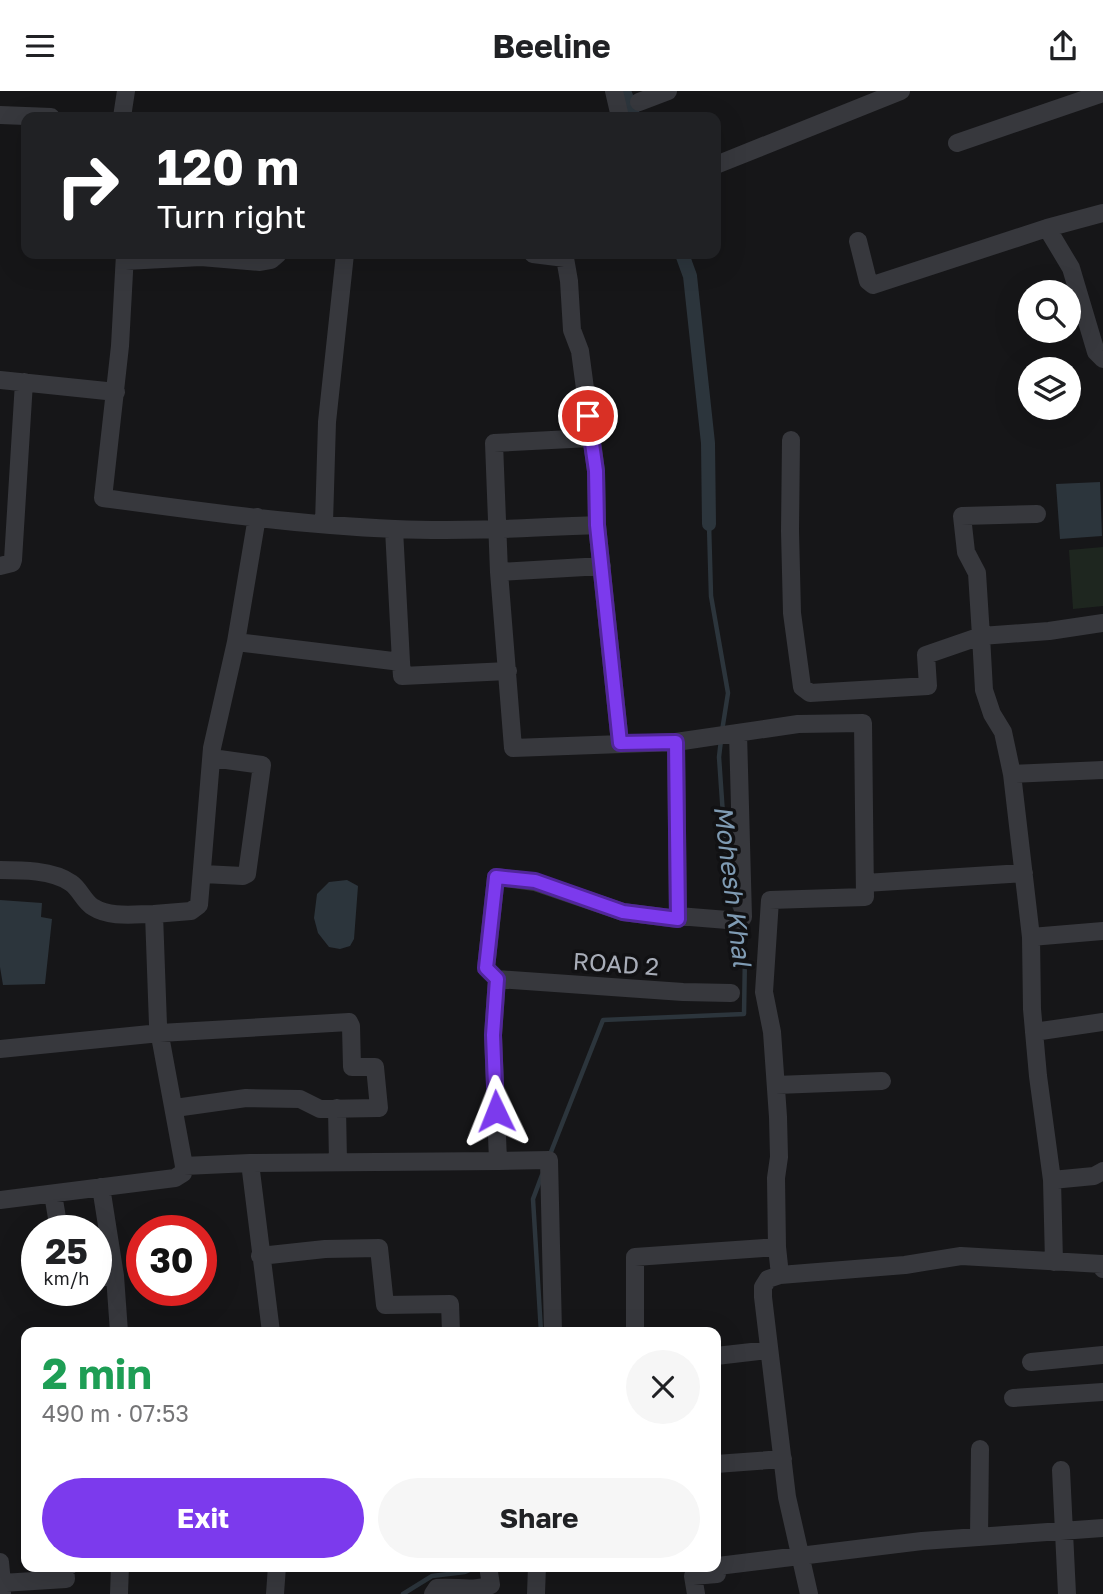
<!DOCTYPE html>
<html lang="en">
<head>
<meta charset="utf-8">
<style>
  body { margin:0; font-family:"Golos Text",sans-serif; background:#f6f6f6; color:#202124; height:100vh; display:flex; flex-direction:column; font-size:26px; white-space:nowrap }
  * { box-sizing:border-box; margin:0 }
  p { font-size:23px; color:#757577 }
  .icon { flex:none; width:38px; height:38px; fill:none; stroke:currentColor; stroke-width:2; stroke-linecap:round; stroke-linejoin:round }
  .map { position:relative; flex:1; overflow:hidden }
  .sheet { position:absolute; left:21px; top:1236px; width:700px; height:245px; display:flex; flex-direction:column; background:#fff; border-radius:14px; box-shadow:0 7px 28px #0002 }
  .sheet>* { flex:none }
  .guide { position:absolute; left:21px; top:21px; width:700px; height:147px; border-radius:14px; box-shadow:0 7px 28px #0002; background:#202124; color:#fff; overflow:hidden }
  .fabs { position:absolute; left:1018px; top:189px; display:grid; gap:14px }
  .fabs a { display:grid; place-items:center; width:63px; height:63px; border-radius:50%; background:#fff; box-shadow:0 7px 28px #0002; font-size:35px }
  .speed { position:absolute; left:21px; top:1124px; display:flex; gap:14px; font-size:35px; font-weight:700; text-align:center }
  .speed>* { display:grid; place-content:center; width:91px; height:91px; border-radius:50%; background:#fff; box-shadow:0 7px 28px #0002; line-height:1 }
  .speed small { font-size:18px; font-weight:400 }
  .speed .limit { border:10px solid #d22; background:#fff; color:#111 }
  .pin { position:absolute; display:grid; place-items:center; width:60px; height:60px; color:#fff; margin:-30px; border:4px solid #fff; border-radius:50%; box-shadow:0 2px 7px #0007 }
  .me { position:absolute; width:77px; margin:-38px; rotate:358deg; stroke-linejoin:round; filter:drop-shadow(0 0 5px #0008) }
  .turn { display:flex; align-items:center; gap:24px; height:147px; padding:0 21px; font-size:32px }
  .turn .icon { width:91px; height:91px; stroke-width:2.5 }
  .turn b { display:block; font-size:49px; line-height:60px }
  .round { display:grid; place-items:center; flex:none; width:74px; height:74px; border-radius:37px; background:#f6f6f6 }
  .summary { display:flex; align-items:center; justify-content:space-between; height:119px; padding:0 21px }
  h1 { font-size:42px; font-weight:700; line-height:52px; color:#1e9e55 }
  .action { display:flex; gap:14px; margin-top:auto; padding:14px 21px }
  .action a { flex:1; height:80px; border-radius:42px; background:#7c3aed; color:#fff; font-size:28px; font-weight:700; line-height:80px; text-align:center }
  .action a+a { background:#f6f6f6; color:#202124 }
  header { display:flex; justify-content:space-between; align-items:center; height:91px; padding:0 21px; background:#fff; font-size:32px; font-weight:700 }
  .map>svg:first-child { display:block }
</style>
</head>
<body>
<header><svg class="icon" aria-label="menu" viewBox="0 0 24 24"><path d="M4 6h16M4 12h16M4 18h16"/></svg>Beeline<svg class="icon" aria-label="share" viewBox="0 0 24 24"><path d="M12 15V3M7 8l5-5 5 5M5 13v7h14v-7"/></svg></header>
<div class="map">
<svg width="1103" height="1503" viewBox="0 0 1103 1503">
  <rect width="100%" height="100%" fill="#161618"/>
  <path fill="#1e261f" d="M1103,456V515L1073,518L1069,459Z"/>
  <path fill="#2c353c" d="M1100,391L1102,445L1060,448L1056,393Z
    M347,789L358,795L354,848L350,855L340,858L329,856L318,842L314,827L317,803L329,791Z
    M0,809L42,812L41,826L52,828L45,893L3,894L0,876Z"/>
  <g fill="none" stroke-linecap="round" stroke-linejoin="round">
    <path stroke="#2c353c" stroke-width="4.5" d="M709,433L711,505L728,602L722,640
      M721,649L719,666L727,782L735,817
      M549,1066L603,929L744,923L745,863L738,833
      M541,1241L533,1108L542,1084
      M403,1503L432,1485L465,1481L479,1475"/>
    <path stroke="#2c353c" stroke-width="14" d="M624,0L634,26
      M682,163L690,185L708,352L709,433"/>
    <path stroke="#37383d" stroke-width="18" d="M614,0L620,26
      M639,11L668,0
      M0,24L51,26
      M122,26L126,0
      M957,52L1103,2
      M716,74L901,0
      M1103,122L1047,137L1071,177L1096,261L1103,268
      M858,150L868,190L873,194L1047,137
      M125,163L120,255L103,407C199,420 297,434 395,438C462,441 530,437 597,434L596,380L580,260L572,239L569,190L565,167L533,163
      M125,170L201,166L260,171L271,169L278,163
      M0,289L116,301
      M590,347L494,352L499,481L513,657L676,651L798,633L863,632L865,806L770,809L764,901L772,941L778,1026L779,1066L776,1087L777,1156L780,1184
      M791,349L790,440L792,522L802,596L810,602L928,595L926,564L981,545L977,482L966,461L962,425L1037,423
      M324,432L327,331L345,163
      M597,434L620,652
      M394,438L401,571
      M0,475L12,472L13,469L24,291
      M499,481L602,475
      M236,551L257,426
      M676,651L678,825L740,830L743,826L738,642
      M1012,683L1103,679
      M0,779C21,779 53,779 71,792C80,798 84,811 93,816C110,827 135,823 154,823L158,934L184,1075L250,1072L271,1241
      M203,783L243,785L247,783L262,674L212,667
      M865,792L1024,782
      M154,823L191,820L199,814L212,657L236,551L401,571L402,585L508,580
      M1031,846L1103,840
      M497,888L683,901L731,902
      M1034,941L1103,931
      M0,958L160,942L349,931L351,935L352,976H375L379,1017L320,1018L300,1008L246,1007L175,1017
      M776,994L882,990
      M337,1017L338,1071
      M250,1072L498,1070
      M1052,1089L1094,1085L1103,1080
      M101,1096L115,1185
      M53,1103L59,1139
      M0,1109L175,1087L183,1082L184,1075
      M260,1165L325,1158L379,1157L385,1214L450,1213L451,1241
      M1054,1171L1052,1089L1038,985L1032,918L1031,846L1012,683L1003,641L992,623L984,599L981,545L1049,540L1103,532
      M96,1187L115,1185L119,1241
      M553,1241L549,1069L498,1070L493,944L497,888L486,877L496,786L535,791L623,821L678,828V825
      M635,1241V1166L777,1156
      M716,1265L768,1259
      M1031,1271L1103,1264
      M1013,1307L1103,1301
      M716,1373L783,1368
      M1061,1379L1067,1503
      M979,1446L980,1358
      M0,1471L2,1492
      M2,1503V1492L66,1488L65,1476L69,1475
      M119,1503L120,1475
      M275,1503L277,1475
      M433,1503L437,1497C456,1495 471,1501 491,1494L488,1475
      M536,1503L537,1475
      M696,1503L693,1485L717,1483L718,1475L922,1450L1103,1437
      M809,1503L787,1406L763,1206V1196L768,1188L780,1184L905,1174L961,1165L1102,1173L1103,1178"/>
  </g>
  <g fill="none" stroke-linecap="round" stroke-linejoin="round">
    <g stroke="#51269a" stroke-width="18">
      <path id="route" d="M496,1020L493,944L497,888L486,877L496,786L535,790L623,821L678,828L676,651L620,652L597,434L596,380L588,325"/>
    </g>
    <use href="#route" stroke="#7c3aed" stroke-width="12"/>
  </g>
  <g text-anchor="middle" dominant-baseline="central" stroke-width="7" stroke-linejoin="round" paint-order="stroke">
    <g font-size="24" fill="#a8adb8" stroke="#111113">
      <text transform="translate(616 872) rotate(4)">ROAD 2</text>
    </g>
    <g font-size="26" font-style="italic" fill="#7f9bb3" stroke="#111113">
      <text transform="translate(733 795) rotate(83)">Mohesh Khal</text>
    </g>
  </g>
</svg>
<div class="fabs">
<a><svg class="icon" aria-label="search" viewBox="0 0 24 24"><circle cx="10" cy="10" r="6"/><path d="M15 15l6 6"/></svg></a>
<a><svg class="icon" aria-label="layers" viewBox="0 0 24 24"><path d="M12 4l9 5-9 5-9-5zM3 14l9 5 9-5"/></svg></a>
</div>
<div class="speed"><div>25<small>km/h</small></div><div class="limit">30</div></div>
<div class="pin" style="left:588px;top:325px;background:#d93025"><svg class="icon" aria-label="arrive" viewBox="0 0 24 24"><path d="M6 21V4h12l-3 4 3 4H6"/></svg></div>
<svg class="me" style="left:496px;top:1020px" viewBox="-20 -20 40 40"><path d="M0-17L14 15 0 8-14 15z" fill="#7c3aed" stroke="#fff" stroke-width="4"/></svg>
<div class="guide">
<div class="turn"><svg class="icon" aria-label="right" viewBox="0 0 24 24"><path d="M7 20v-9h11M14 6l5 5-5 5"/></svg><div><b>120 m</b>Turn right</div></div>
</div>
<section class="sheet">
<div class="summary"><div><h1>2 min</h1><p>490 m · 07:53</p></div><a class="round"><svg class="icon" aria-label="close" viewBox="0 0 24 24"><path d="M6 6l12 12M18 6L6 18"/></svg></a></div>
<div class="action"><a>Exit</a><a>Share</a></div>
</section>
</div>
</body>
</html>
